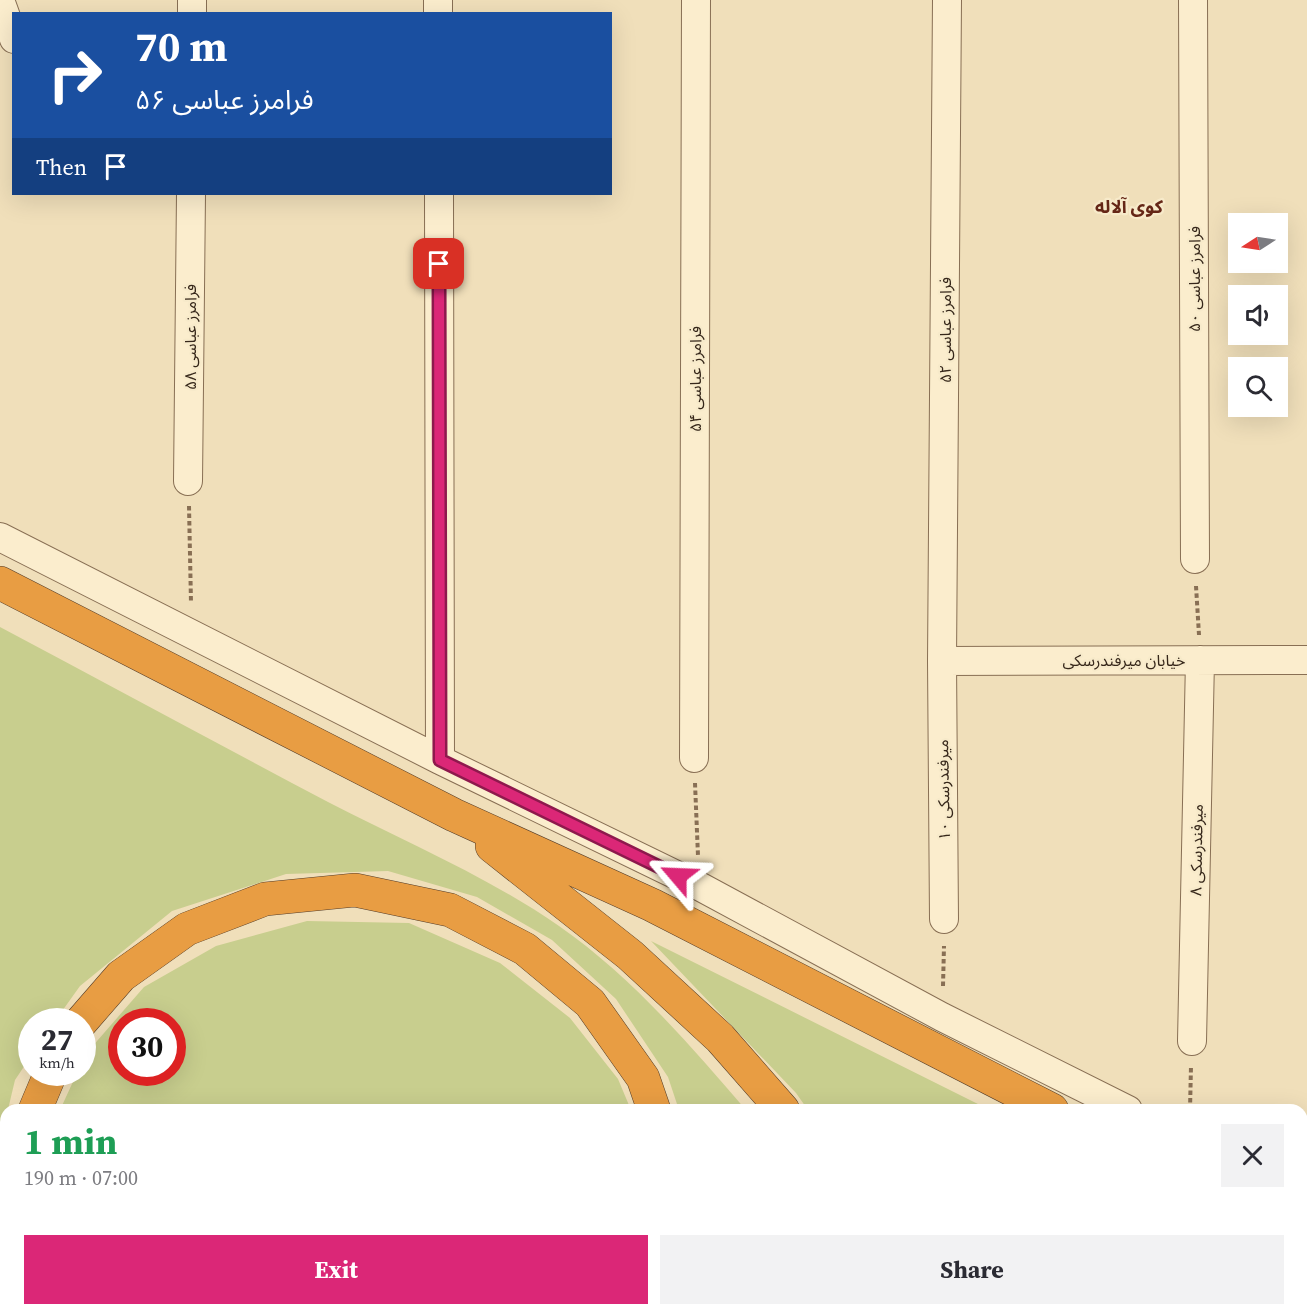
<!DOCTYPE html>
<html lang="en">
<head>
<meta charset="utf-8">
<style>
  body { margin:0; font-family:"Source Serif 4","Noto Sans Arabic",serif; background:#f2f2f3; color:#2b2b33; height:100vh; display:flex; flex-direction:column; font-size:22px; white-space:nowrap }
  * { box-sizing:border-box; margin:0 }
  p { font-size:20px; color:#7c7c81 }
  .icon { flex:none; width:33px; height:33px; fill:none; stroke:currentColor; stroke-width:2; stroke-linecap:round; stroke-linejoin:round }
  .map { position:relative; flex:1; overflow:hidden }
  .details { position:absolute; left:0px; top:1104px; width:1308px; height:212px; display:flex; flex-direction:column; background:#fff; border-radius:18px 18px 0 0; box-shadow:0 6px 24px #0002 }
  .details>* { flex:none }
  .banner { position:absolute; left:12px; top:12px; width:600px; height:183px; border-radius:0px; box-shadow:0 6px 24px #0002; background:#1a4fa0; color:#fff; overflow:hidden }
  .needle { width:39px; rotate:258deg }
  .buttons { position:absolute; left:1228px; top:213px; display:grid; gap:12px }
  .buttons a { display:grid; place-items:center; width:60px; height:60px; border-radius:0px; background:#fff; box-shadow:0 6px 24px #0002; font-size:30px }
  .speed { position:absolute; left:18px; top:1008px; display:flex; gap:12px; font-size:30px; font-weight:700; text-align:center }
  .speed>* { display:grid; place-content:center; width:78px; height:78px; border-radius:50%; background:#fff; box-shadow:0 6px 24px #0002; line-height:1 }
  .speed small { font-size:15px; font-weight:400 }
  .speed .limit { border:9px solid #d22; background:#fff; color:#111 }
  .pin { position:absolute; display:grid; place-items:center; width:51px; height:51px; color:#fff; margin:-26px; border-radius:12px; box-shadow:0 3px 9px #0006 }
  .me { position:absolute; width:66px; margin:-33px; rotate:296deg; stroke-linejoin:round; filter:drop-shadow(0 0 4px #0008) }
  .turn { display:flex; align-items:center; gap:21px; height:126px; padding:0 24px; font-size:27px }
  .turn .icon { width:78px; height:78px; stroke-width:2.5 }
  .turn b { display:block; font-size:42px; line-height:51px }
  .then { display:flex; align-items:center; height:57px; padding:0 24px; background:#0003; gap:12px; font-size:22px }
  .round { display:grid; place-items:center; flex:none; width:63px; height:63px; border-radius:0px; background:#f2f2f3 }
  .overview { display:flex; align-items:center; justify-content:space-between; height:102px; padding:0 24px }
  h1 { font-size:36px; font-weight:700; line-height:45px; color:#1e9e55 }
  .primary-button { display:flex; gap:12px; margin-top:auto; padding:12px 24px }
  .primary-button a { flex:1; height:69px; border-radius:0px; background:#db2777; color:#fff; font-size:24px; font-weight:700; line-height:69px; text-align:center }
  .primary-button a+a { background:#f2f2f3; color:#2b2b33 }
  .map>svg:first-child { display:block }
</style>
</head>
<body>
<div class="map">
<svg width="1307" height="1315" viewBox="0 0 1307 1315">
  <rect width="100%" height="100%" fill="#f0dfba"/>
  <path fill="#c8ce8e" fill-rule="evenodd" d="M0,627C109,685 218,744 328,802C405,842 487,876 559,926C631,976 689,1044 746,1110H679L668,1077L616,999L552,940L477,897L388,871L286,874L172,911L80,986L55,1021L32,1022L31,1056L15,1080L0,1143Z
    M307,921L409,923L500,963L570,1018L618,1079L631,1110H60L77,1073L82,1072L84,1056L144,987L216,946ZM122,1022H172V1072H122Z
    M651,941L990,1110H808L796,1093Z
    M1302,1266L1307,1268V1315H933L930,1310H1302Z
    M28,1310H648L647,1315H29Z
    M694,1310H874L877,1315H693Z"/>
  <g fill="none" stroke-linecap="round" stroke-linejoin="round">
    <g stroke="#886f54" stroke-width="30">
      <path id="street" d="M0,0L14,39
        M438,0V14
        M1193,0L1195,559
        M192,14V0
        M439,194L440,760
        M188,481L191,194
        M0,537L440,760L699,886L942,1017L1128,1110
        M942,661L1307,660
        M694,758L696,0
        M944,919L942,661L947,0
        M1192,1041L1200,660
        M1302,1195L1307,1197"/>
    </g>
    <g stroke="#553d29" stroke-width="34">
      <path id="highway" d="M0,583L454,815L652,905L1052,1110
        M492,846L630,955L720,1038L783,1110
        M81,1022L121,976L187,929L265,899L355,890L450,910L525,949L590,1003L643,1078L654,1110
        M35,1110L51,1072
        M1302,1238L1307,1240
        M0,1305L4,1315
        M905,1310L908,1315
        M668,1315L669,1310"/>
    </g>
    <path stroke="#886f54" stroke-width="4" stroke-dasharray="4.5 3" stroke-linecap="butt" d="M189,506L191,603
      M1196,586L1199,635
      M695,783L698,856
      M943,986L944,946
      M1190,1110L1191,1066"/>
    <use href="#street" stroke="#fbedcd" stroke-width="28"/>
    <use href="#highway" stroke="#e89d43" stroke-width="33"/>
  </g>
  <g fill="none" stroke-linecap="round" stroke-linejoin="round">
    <g stroke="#8e194d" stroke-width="15">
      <path id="route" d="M439,264L440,760L678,876"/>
    </g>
    <use href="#route" stroke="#db2777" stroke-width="10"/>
  </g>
  <g text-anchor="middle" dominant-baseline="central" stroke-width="4.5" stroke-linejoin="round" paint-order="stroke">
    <g font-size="16" fill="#36271a" stroke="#f7eaca">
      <text transform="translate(1194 279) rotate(-90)">فرامرز عباسی ۵۰</text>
      <text transform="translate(945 330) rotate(-90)">فرامرز عباسی ۵۲</text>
      <text transform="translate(190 337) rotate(-90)">فرامرز عباسی ۵۸</text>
      <text transform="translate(695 379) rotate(-90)">فرامرز عباسی ۵۴</text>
      <text x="1124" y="660">خیابان میرفندرسکی</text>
      <text transform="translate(943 790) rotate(-91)">میرفندرسکی ۱۰</text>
      <text transform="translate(1196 850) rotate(-89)">میرفندرسکی ۸</text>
    </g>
    <g font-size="18" font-weight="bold" fill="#652616" stroke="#f7eaca">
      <text x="1129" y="206">کوی آلاله</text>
    </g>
  </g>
</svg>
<div class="buttons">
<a><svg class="needle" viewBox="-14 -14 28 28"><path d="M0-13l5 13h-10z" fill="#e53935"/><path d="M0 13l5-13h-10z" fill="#7c7c81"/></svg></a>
<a><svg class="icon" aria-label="sound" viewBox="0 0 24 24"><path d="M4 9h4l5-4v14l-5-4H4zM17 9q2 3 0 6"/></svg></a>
<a><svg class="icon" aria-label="search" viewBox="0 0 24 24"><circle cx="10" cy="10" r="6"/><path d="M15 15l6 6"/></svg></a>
</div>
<div class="speed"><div>27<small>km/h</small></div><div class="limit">30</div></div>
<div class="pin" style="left:439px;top:264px;background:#d93025"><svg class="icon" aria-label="arrive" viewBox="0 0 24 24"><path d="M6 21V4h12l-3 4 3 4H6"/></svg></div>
<svg class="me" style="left:678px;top:876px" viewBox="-20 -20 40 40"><path d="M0-17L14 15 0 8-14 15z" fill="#db2777" stroke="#fff" stroke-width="4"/></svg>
<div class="banner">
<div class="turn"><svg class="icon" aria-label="right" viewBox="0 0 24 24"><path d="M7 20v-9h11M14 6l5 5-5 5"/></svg><div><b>70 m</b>فرامرز عباسی ۵۶</div></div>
<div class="then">Then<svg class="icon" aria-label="arrive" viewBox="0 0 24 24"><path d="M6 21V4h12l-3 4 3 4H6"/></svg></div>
</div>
<section class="details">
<div class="overview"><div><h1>1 min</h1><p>190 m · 07:00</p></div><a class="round"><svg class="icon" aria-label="close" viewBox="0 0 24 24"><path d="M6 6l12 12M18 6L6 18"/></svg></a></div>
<div class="primary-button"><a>Exit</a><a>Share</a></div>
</section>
</div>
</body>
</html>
